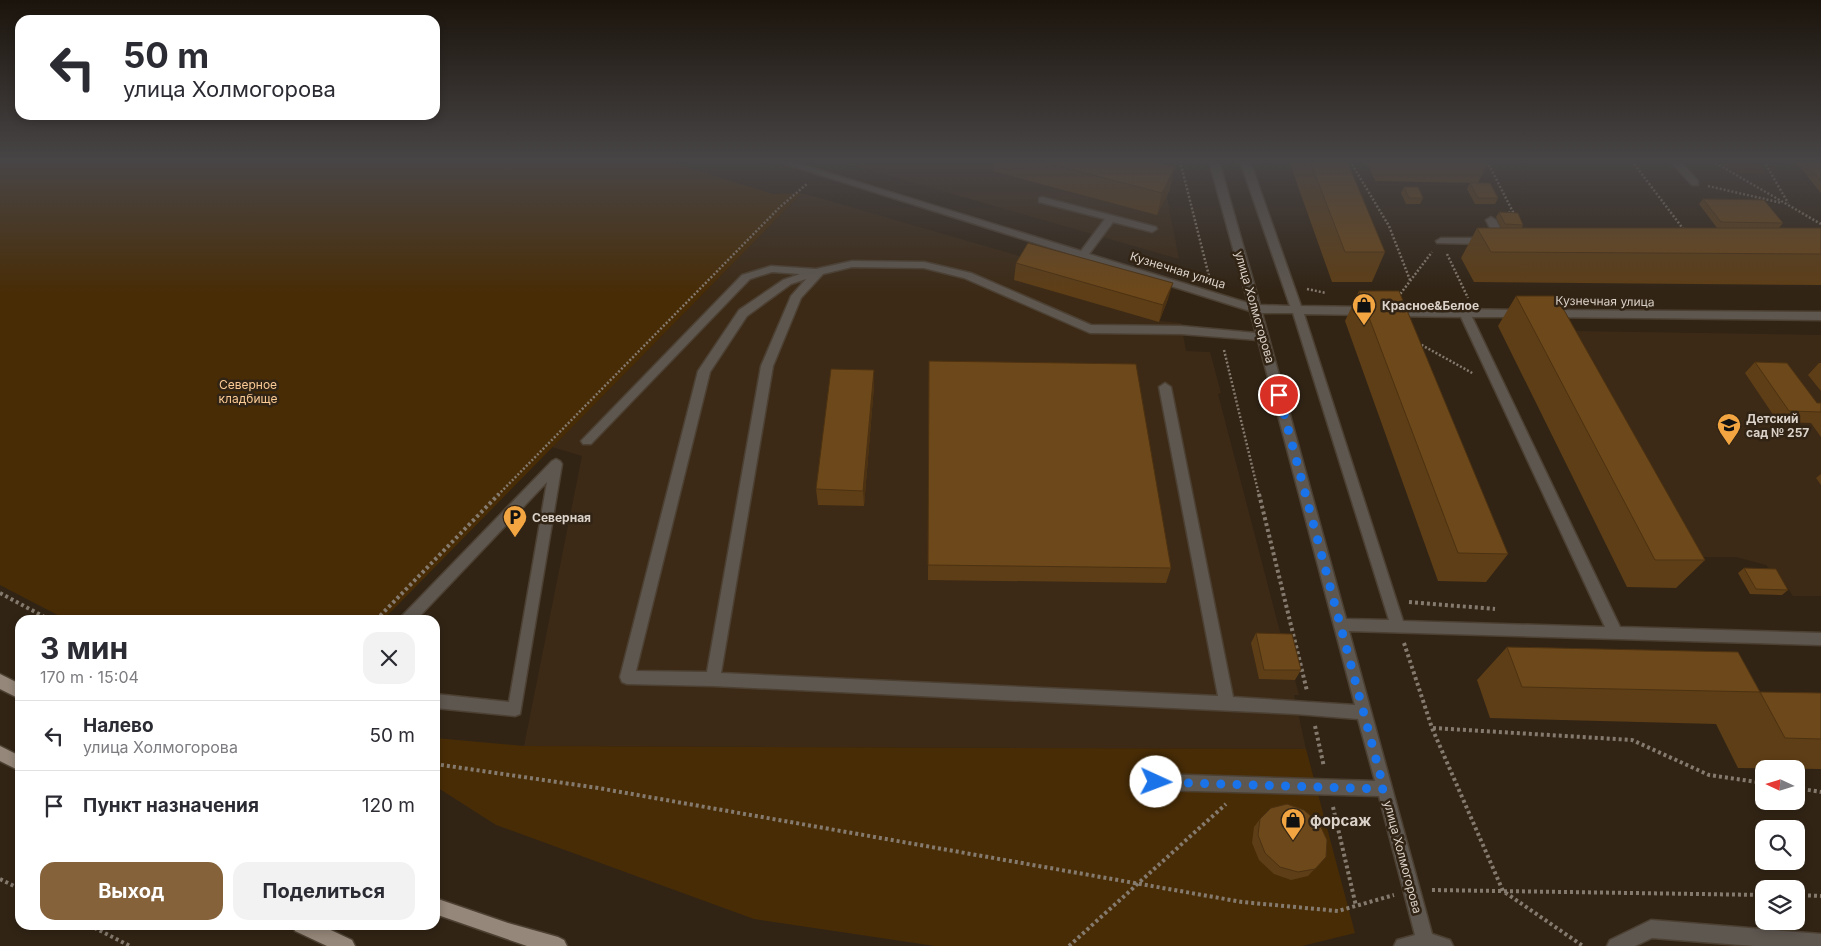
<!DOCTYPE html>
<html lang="ru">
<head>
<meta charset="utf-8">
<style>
  body { margin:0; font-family:Inter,sans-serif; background:#f2f2f3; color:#2b2b33; height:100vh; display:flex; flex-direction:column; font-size:19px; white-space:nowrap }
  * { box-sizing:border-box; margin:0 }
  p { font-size:16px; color:#7c7c81 }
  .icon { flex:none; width:28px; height:28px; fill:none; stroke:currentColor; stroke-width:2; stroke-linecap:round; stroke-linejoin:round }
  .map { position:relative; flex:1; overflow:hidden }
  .side { position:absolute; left:15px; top:615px; width:425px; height:315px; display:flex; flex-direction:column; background:#fff; border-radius:15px; box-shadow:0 2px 8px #0003 }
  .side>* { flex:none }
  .guide { position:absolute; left:15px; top:15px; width:425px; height:105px; border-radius:15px; box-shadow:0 2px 8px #0003; background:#fff; color:#2b2b33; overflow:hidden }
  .needle { width:32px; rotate:274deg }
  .tools { position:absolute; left:1755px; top:760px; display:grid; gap:10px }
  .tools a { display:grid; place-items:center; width:50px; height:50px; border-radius:10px; background:#fff; box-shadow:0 2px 8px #0003; font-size:25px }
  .pin { position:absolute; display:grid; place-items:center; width:42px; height:42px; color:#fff; margin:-21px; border:2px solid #fff; border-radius:50%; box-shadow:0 1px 5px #0007 }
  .me { position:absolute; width:55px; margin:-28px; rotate:92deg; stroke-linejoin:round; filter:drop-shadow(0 0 4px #0008) }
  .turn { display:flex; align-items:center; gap:18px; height:105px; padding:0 25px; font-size:22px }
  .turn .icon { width:65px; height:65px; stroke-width:2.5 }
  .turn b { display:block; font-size:35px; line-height:42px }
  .round { display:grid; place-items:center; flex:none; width:52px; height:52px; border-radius:15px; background:#f2f2f3 }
  .head { display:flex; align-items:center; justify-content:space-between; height:85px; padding:0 25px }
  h1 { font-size:30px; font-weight:700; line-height:38px }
  .action { display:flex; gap:10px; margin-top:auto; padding:10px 25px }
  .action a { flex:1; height:58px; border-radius:15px; background:#856239; color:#fff; font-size:20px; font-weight:700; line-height:58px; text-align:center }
  .action a+a { background:#f2f2f3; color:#2b2b33 }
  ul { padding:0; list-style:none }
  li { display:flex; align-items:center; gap:15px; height:70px; padding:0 25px; border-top:1px solid #e1e1e2 }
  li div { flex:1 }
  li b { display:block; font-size:19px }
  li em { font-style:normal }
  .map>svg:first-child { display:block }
</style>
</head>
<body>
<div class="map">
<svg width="1821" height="946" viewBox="0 0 1821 946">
  <rect width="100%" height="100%" fill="#312415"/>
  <path fill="#3c2a16" d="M838,161H1160L1179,259Z
    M802,193L1168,299L1159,321L1181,323L1186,351L1210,352L1221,393L1218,394L1285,651L1288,653L1299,695H1294L1306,749L524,746L582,456L552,447Z
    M1573,331L1821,335V596H1793L1779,575L1774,574L1766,565L1736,557H1699Z"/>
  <path fill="#482c06" d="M0,161H665L773,194L802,193L383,620H67L0,585Z
    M1718,161H1757L1766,174L1739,173Z
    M435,738L524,746L1306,749L1355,933L1302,946H935L754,919L496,825L435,786Z"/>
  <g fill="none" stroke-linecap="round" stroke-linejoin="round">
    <g stroke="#4c4032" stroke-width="3">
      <path id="minor" d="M776,161H790L1081,251L1105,219L1039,202V198L1042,197L1156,227L1157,229L1152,232L1113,222L1089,254L1248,303L1209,161H1219L1260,305L1290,306L1240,161H1250L1301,306L1366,307L1371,311L1366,315L1304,314L1403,621L1605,627L1461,317L1391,316L1386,312L1391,308L1521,310L1525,311L1526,314L1525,317H1472L1620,627L1821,633V645L1349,631L1432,934L1450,940L1453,946H1394L1397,940L1415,935L1379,796L1156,790L1150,787L1148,782L1150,777L1156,774L1375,781L1358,719L1296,714L713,686L627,684L622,682L620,677L698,371L739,310L783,280L800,274L772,272L750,279L591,444H583L581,441L742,275L771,266L816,269L852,261L924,262L971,273L1091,325L1181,326L1256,333L1250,311ZM852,267L924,268L964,278L1090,333L1181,334L1258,340L1355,705L1233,697L1171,387L1165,383L1159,387L1218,696L721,673L773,366L801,298L823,274ZM806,279L791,296L761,366L707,672L636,671L710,372L747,316L791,284ZM1262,313H1293L1389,620L1346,619Z
        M1670,161H1680L1698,181V185H1692Z
        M1491,217L1496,220L1507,242L1506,244L1502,245L1497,242L1486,220Z
        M1441,238H1486L1491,241L1486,244L1437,243L1436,241Z
        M1551,310L1821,312V320L1547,317L1546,314L1547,311Z
        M556,459L560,461L562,464L520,714L515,716L435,708V694L509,702L547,482L416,620H400L402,616L552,461Z
        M1651,920L1821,934V946H1754L1652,938L1635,946H1607L1610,940Z"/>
    </g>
    <g stroke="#4c4032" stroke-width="3">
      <path id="major" d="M0,674L20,684V699L0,689Z
        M0,746L20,756V771L0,761Z
        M435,898L508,923L558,937L564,940L567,946H527L435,914Z
        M293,925H320L352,940L355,946H327L295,931Z"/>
    </g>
    <path stroke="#857a6e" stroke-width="2.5" stroke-dasharray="2 2" stroke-linecap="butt" d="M1180,161L1210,280
      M1350,161L1389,226L1410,280
      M1487,161L1513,212L1506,213
      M1632,161L1684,230
      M1712,161L1821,224
      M1764,161L1788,203
      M1708,186L1782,203
      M1447,254L1468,298
      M1307,289L1326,293
      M1398,297L1432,252
      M1418,343L1474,374
      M1224,350L1259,495
      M498,495L780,207L808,183"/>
    <path stroke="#857a6e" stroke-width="4" stroke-dasharray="3 3" stroke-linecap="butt" d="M1259,494L1307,691
      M0,593L50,620
      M1409,602L1495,609
      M376,620L499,494
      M1404,643L1432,728L1503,891L1583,946
      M1315,726L1324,767
      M1433,728L1632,740L1709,775L1764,783
      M435,764L598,788L1242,902L1338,911L1394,895
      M1796,788L1821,792
      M1333,807L1356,906
      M0,879L20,889
      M1432,890L1764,895
      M1796,895L1821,896
      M89,925L130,946
      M1069,946L1226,804"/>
    <use href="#minor" fill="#5e5750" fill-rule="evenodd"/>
    <use href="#major" fill="#958779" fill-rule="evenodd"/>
  </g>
  <path fill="#5e3e16" d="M994,161H1150L1170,189L1157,215L993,171Z
    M1289,161H1347L1385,252L1372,282H1332Z
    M1366,161H1489L1478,183L1498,198L1495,204H1475L1467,189L1470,183L1375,181Z
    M1795,161H1821V193Z
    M1404,187L1423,198L1420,204H1406L1401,193Z
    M1703,199L1783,223L1779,228H1821V285L1474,282L1461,258L1477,228H1501L1496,217L1499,212L1523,225L1522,228H1751H1717L1699,204Z
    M1016,263L1168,299L1159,322L1014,280Z
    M1359,291L1508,554L1486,582L1438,581L1345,321Z
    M1516,296L1705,560L1676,588L1627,587L1498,326Z
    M929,361L1171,568L1166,583L928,580Z
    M1755,362L1817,403H1821V437L1811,423L1778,422L1745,373Z
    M1819,363H1821V391L1808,375Z
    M874,386L864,506L818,505L816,489Z
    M1821,474V485L1816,478Z
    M1744,568L1788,590L1782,595L1750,594L1738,573Z
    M1256,633L1301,670L1295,680L1259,679L1251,643Z
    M1507,647L1760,692L1821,693V769L1738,768L1716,724L1490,718L1477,680Z
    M1260,819L1326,857L1308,876L1291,880L1274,874L1259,860L1252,843L1254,827Z"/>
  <path fill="#4c3212" d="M1175,167L1170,189L1157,215L1162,193Z
    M1173,283L1168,299L1159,322L1163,305Z
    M874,370V386L864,506L863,491Z"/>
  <path fill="#6d481a" stroke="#4c3212" d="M1039,161H1150L1175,167L1162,193Z
    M1310,161H1347L1385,252H1345Z
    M1804,161H1821V181Z
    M1470,183H1490L1498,198H1478Z
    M1404,187H1418L1423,198H1409Z
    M1703,199L1764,200L1783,223L1721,222Z
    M1499,212L1518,213L1523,225L1505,224Z
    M1477,228H1821V254L1491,252Z
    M1028,243L1173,283L1163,305L1016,263Z
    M1359,291H1399L1508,554L1458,553Z
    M1516,296H1556L1705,560H1655Z
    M929,361L1136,364L1171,568L928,565Z
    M1755,362L1787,363L1817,403H1821V412L1789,411Z
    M831,369L874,370L863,491L816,489Z
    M1744,568L1776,569L1788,590L1756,589Z
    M1256,633L1292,634L1301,670H1264Z
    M1507,647L1738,652L1760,692L1522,687Z
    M1760,692L1821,693V739L1785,738Z
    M1287,804L1304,810L1319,823L1327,840L1326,857L1315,869L1298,872L1280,867L1265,853L1258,835L1260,819L1271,808Z"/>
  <linearGradient id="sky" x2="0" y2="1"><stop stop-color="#1b140c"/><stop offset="0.55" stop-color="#484546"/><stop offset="1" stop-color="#484546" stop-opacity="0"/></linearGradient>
  <rect width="1821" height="293" fill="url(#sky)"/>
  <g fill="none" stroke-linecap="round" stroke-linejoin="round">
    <path stroke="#1a73e8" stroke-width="9" stroke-dasharray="0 16.2" d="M1156,782L1384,789L1279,395"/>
  </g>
  <defs>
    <g id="shop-pin" transform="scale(1.25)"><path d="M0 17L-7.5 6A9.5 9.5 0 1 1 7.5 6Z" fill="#f2a541" stroke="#312415"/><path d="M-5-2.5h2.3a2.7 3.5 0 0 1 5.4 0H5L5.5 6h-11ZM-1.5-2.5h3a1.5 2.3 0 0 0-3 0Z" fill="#111"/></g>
    <g id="school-pin" transform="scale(1.25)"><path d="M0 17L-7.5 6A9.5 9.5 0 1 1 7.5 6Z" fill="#f2a541" stroke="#312415"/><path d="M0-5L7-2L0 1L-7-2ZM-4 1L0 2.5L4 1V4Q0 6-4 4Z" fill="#111"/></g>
    <g id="parking-pin" transform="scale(1.25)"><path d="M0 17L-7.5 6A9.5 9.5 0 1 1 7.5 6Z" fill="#f2a541" stroke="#312415"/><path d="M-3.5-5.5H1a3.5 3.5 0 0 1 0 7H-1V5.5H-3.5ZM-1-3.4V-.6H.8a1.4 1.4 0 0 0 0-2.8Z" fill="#111"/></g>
  </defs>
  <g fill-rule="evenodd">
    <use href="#shop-pin" x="1364" y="305"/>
    <use href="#school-pin" x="1729" y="425"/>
    <use href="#parking-pin" x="515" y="517"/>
    <use href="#shop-pin" x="1293" y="820"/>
  </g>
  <g text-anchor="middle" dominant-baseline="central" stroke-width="5" stroke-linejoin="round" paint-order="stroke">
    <g font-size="12" fill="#dbd2c9" stroke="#312415">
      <text transform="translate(1178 270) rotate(17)">Кузнечная улица</text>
      <text transform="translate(1605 301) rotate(1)">Кузнечная улица</text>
      <text transform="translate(1255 307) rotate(74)">улица Холмогорова</text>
      <text transform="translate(1403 857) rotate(75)">улица Холмогорова</text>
    </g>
    <g font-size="12" font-weight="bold" fill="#dbd2c9" stroke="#312415" text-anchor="start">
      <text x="1382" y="305">Красное&amp;Белое</text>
      <text x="1746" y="418">Детский<tspan x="1746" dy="14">сад № 257</tspan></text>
      <text x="532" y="517">Северная</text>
    </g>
    <g font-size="12" fill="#fbcb96" stroke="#312415">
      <text x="248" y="384">Северное<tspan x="248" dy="14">кладбище</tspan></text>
    </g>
    <g font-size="15" font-weight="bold" fill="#dbd2c9" stroke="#312415" text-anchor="start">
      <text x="1310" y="820">форсаж</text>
    </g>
  </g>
</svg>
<div class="tools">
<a><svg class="needle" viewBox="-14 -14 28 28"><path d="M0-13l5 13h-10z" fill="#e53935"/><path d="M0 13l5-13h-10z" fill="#7c7c81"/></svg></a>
<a><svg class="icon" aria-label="search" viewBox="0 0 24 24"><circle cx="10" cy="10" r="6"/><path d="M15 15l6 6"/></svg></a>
<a><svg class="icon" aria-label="layers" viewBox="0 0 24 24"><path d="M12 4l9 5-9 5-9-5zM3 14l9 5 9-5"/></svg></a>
</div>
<div class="pin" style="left:1279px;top:395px;background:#d93025"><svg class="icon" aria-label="arrive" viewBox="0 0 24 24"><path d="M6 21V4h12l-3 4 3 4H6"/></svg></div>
<svg class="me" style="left:1156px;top:782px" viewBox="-20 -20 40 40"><circle r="19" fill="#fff"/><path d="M0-13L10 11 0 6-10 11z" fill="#1a73e8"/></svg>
<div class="guide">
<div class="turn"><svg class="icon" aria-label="left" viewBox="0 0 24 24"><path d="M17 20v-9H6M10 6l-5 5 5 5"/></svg><div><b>50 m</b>улица Холмогорова</div></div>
</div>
<section class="side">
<div class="head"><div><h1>3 мин</h1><p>170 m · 15:04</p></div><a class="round"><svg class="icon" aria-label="close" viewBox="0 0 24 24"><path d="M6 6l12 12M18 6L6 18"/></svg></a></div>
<ul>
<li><svg class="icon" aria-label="left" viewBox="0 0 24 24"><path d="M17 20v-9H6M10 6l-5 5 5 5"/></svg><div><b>Налево</b><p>улица Холмогорова</p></div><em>50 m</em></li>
<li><svg class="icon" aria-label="arrive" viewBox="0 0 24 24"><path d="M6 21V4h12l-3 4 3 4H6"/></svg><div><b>Пункт назначения</b></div><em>120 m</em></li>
</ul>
<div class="action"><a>Выход</a><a>Поделиться</a></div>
</section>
</div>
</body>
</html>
